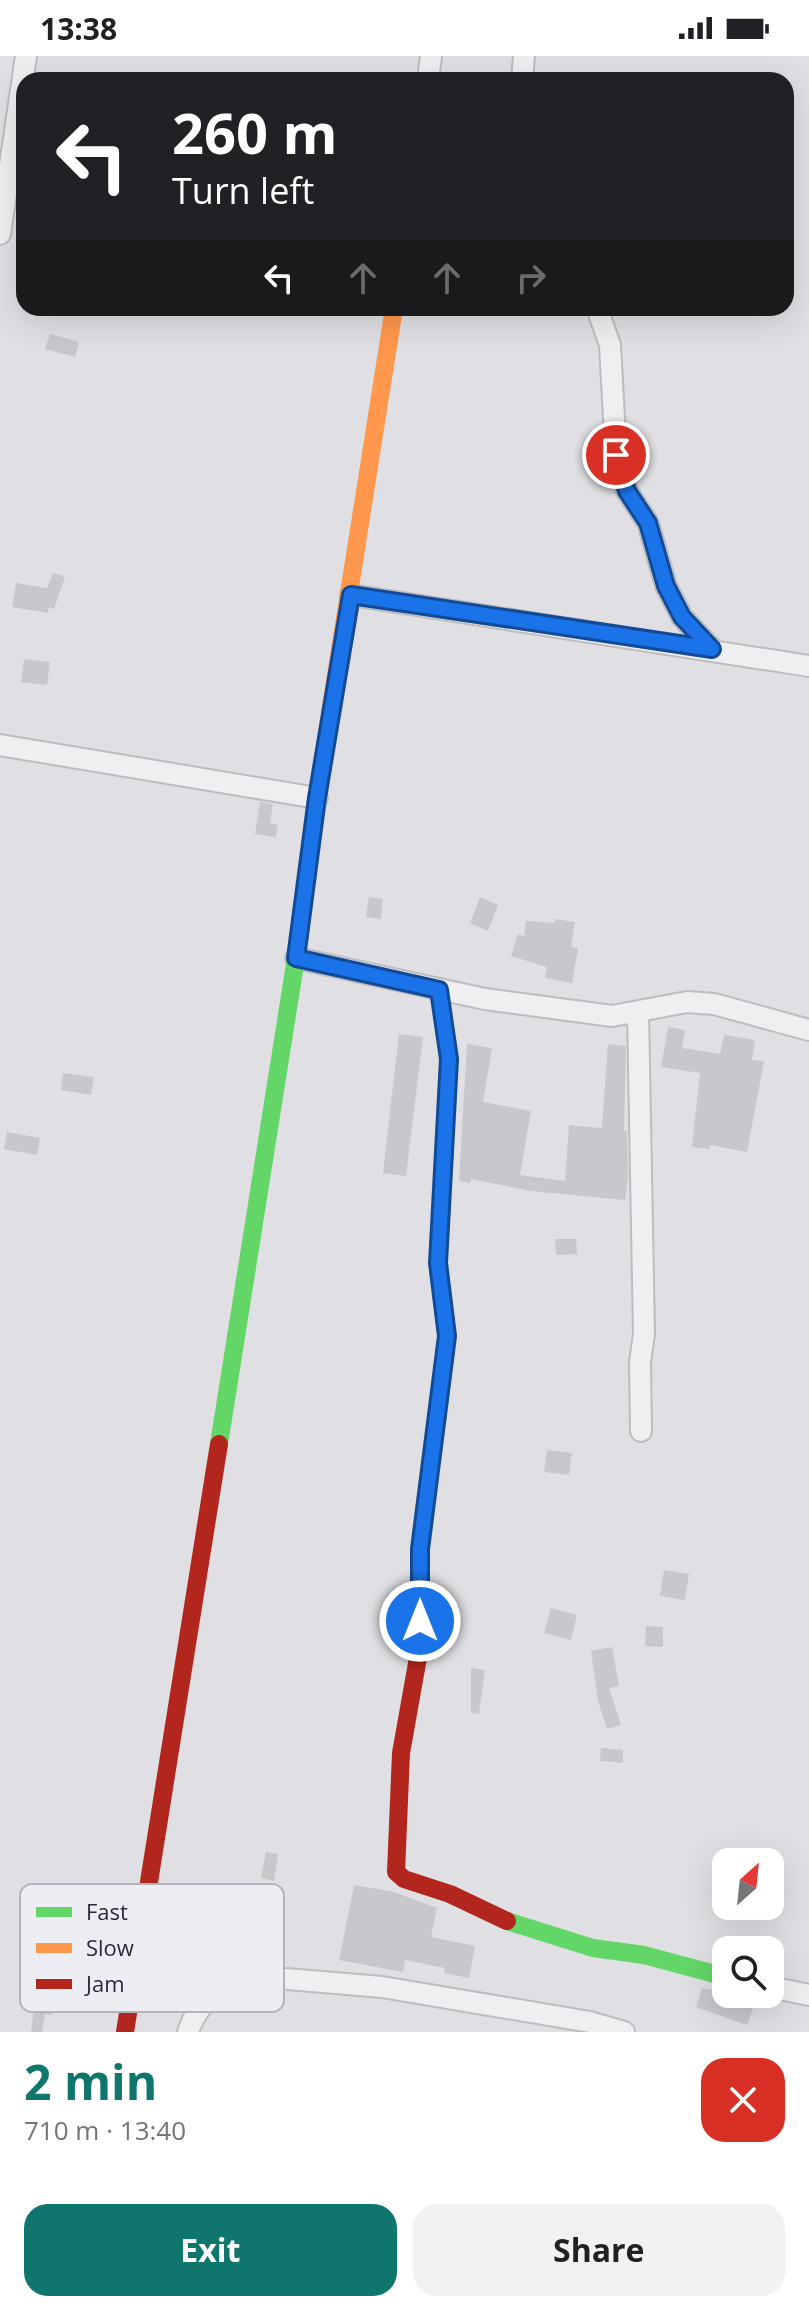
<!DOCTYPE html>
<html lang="en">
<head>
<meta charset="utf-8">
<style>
  body { margin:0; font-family:"Open Sans",sans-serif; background:#f2f2f2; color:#202124; height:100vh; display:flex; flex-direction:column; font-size:30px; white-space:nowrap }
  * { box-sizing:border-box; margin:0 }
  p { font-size:26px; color:#757577 }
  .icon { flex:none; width:44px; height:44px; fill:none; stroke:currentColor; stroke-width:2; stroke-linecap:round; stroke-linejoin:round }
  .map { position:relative; height:1976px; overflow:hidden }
  .side { display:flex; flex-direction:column; background:#fff; flex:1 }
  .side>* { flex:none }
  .hud { position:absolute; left:16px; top:16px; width:778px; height:244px; border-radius:24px; box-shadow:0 8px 32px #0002; background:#202124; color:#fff; overflow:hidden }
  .needle { width:52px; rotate:27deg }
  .buttons { position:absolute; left:712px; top:1792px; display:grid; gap:16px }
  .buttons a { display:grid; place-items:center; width:72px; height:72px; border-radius:16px; background:#fff; box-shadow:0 8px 32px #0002; font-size:40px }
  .pin { position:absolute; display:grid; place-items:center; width:68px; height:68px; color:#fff; margin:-34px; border:4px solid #fff; border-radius:50%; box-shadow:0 2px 8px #0007 }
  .me { position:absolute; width:88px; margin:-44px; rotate:0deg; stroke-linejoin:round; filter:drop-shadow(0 0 6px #0008) }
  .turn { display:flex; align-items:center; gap:28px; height:168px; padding:0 24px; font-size:36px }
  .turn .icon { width:104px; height:104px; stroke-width:2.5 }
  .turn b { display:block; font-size:56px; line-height:68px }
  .lanes { display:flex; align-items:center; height:76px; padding:0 24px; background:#0003; justify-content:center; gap:40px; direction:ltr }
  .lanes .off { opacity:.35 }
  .round { display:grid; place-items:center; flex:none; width:84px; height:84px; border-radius:24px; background:#f2f2f2 }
  .overview { display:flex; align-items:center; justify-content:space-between; height:136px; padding:0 24px }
  h1 { font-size:48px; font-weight:700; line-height:60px; color:#0f766e }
  .button { display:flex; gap:16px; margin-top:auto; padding:16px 24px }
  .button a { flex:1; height:92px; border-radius:24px; background:#0f766e; color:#fff; font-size:32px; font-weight:700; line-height:92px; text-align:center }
  .button a+a { background:#f2f2f2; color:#202124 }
  .status { display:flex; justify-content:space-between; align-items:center; height:56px; padding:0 40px; background:#fff; direction:ltr }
  .status svg { height:22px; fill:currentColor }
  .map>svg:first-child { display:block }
</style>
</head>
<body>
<div class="status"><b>13:38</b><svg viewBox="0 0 49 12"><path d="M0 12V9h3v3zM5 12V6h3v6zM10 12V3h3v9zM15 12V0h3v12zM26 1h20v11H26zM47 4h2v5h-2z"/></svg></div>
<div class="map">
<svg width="809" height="1976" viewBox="0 0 809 1976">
  <rect width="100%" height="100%" fill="#e0e0e4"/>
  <path fill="#c7c7cc" d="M50,278L79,286L75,301L45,293Z
    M53,517L65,521L54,553L49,551L48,557L12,551L16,527L47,532Z
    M24,603L50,606L47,629L21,626Z
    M260,746L273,748L270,767L278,769L276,781L255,778Z
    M369,841L383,843L381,863L366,861Z
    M480,841L498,849L488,875L470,867Z
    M555,863L575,866L571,891L578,892L572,927L545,922L547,911L511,900L518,878L524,880L526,865L554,867Z
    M668,971L685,974L682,992L720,998L724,979L755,984L752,1004L764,1005L747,1096L710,1089V1093L692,1091L700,1017L661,1011Z
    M399,978L423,981L406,1120L383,1117Z
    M467,988L492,992L483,1046L531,1055L520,1119L565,1125L569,1069L602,1072L608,988L626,990L624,1075H627L628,1122L625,1144L531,1135L471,1123L470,1127L459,1125Z
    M63,1017L94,1021L91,1039L61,1034Z
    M7,1076L40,1082L37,1099L4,1093Z
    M555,1183H576L577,1198L556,1199Z
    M547,1394L572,1397L569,1419L544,1416Z
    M664,1514L689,1518L685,1544L660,1540Z
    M551,1552L577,1559L571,1584L544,1577Z
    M646,1570L663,1571V1591L645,1590Z
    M612,1591L619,1630L609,1632L621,1669L607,1673L598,1645L591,1595Z
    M471,1612L485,1614L479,1658L471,1657Z
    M601,1692L623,1694V1707L600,1705Z
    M266,1796L278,1798L274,1825L261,1822Z
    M354,1829L394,1836L437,1852L431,1881L475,1890L469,1922L444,1917L445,1912L405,1904L403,1916L339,1904Z
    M29,1892L56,1893L47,1945L54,1946L52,1959L45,1958L42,1976H31L37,1927L23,1924Z
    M702,1932L757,1941L747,1969L696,1951Z"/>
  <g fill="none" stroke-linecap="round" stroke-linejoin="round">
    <g stroke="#bdbdc1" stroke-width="24">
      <path id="street" d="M428,24L431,0
        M522,24L524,0
        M0,178L26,0
        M597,252L610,289L616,399L627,435L648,467L666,530L682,561L712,593
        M351,539L809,610
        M0,689L317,742
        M296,902L485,943L612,960L687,946L714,948L809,974
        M638,956L644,1278L640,1306L641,1375
        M770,1931L809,1939
        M188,1976C197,1947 223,1926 252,1920L382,1931L590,1966L624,1976"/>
    </g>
    <use href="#street" stroke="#efeff1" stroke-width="20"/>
    <path stroke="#63d668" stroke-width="18" d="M219,1388L296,902L319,727
      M507,1865L593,1892L644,1899L726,1921"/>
    <path stroke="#ff974d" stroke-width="18" d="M319,727L394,252
      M419,1596L420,1493L447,1280L438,1207L449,1003L439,934"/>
    <path stroke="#b3261e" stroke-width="18" d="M419,1596L401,1697L396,1816L404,1823L450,1838L507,1865
      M125,1976L219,1388"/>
  </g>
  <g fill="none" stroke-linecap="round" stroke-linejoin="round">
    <g stroke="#114b97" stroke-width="20">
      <path id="route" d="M420,1565V1493L447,1280L438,1207L449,1003L439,934L296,902L317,742L351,539L712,593L682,561L666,530L648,467L627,435L616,399"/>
    </g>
    <use href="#route" stroke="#1a73e8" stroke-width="14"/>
  </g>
  <rect x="20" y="1828" width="264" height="128" rx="12" fill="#edeef4" stroke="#b2b3bd" stroke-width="2"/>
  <rect x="36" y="1851" width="36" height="10" fill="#63d668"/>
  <rect x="36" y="1887" width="36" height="10" fill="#ff974d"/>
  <rect x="36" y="1923" width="36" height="10" fill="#b3261e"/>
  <g font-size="22" fill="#282a3c">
    <text x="86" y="1864">Fast</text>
    <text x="86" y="1900">Slow</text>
    <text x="86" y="1936">Jam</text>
  </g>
</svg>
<div class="buttons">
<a><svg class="needle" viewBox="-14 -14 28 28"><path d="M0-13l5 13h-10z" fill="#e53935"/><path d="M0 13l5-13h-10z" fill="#757577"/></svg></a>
<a><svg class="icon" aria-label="search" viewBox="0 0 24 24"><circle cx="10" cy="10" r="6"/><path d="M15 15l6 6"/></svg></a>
</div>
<div class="pin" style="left:616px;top:399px;background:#d93025"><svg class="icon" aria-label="arrive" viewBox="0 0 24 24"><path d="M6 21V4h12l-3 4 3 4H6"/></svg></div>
<svg class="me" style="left:420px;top:1565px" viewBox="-20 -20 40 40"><circle r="17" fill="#1a73e8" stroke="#fff" stroke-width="3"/><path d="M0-11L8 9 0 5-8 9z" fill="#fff"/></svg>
<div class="hud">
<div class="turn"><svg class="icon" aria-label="left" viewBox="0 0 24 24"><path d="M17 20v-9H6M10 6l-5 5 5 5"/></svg><div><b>260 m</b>Turn left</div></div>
<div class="lanes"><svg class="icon" aria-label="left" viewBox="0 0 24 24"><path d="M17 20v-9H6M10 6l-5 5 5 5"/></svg><svg class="icon off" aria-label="ahead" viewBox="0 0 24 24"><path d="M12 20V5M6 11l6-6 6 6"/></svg><svg class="icon off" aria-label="ahead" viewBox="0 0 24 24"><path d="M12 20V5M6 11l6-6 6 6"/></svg><svg class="icon off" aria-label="right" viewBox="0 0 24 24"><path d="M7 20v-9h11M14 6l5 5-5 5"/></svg></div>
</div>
</div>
<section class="side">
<div class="overview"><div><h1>2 min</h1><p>710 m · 13:40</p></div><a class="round" style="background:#d93025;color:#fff"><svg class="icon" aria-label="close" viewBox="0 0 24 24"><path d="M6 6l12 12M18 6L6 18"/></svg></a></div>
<div class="button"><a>Exit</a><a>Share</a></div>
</section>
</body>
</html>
